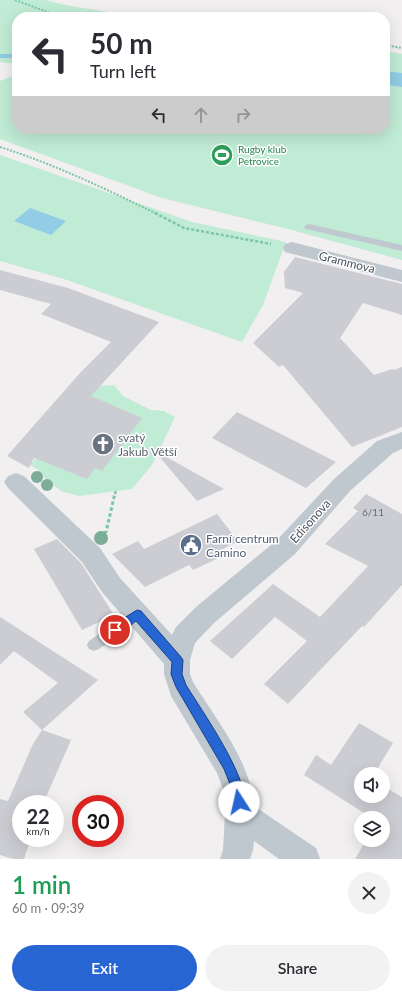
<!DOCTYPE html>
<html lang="en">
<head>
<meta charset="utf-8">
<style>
  body { margin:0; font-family:Lato,sans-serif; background:#f2f2f3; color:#2b2b33; height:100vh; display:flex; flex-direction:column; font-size:15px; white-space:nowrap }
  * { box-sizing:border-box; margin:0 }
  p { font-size:13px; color:#7c7c81 }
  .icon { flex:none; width:22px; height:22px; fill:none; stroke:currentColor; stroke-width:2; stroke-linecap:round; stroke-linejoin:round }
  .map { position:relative; height:859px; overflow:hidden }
  .panel { display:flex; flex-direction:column; background:#fff; flex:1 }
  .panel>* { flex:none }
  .banner { position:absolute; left:12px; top:12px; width:378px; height:122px; border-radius:16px; box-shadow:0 4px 16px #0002; background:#fff; color:#2b2b33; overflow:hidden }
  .controls { position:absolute; left:354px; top:767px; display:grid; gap:8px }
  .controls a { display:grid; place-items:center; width:36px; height:36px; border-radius:50%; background:#fff; box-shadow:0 4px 16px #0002; font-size:20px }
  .speed { position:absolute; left:12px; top:795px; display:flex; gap:8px; font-size:20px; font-weight:700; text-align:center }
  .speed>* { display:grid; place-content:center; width:52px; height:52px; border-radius:50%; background:#fff; box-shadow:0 4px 16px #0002; line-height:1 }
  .speed small { font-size:10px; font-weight:400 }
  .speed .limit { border:6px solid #d22; background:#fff; color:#111 }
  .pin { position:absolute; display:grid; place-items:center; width:34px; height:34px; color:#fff; margin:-17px; border:2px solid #fff; border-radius:50%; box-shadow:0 1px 4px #0007 }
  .me { position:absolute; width:44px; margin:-22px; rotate:350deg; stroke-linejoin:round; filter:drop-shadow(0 0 3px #0008) }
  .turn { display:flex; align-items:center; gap:14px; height:84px; padding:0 12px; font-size:18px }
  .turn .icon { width:52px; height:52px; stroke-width:2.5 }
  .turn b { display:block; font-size:28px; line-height:34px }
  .lanes { display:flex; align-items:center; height:38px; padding:0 12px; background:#0003; justify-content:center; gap:20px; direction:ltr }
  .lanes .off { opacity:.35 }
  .round { display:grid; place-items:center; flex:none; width:42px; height:42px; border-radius:21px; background:#f2f2f3 }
  .head { display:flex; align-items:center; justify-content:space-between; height:68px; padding:0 12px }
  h1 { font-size:24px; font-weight:600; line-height:30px; color:#1e9e55 }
  .cta { display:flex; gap:8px; margin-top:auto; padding:8px 12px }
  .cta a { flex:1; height:46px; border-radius:24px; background:#2765d2; color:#fff; font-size:16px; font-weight:600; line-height:46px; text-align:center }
  .cta a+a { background:#f2f2f3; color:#2b2b33 }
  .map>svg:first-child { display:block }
</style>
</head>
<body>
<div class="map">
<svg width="402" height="859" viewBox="0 0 402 859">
  <rect width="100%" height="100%" fill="#f1efef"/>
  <path fill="#c0ebd4" d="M0,0H45L70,6L143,17H17V64L0,62Z
    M385,51L402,54V73L385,71Z
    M17,74V129H385V85L402,87V260L288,229L162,198L0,139V81Z
    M0,155L192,222L286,242L263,305L242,342L64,279L0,261Z
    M114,385L123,396L151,410L164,411L175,417L152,465L132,489L79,496L61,491L37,472L39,470L30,465L97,386Z"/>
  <path fill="#91cde5" d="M385,71L402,73V87L385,85Z
    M30,208L66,221L51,235L14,221Z"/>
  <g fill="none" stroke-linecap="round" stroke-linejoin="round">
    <path fill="#91cde5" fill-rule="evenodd" d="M0,54H17V58H0Z"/>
  </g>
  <path fill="#cccdd3" d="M295,257L402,284V315L363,303L340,338L374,375L392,369L394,370L402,367V427L352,447L283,365L279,367L253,343L303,293L285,288L284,272Z
    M0,270L68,288L159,322L91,396L142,418L102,471L95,468L87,479L34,458L29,468L7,456L80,373L111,342L41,314L51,304L0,290Z
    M237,412L285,436L336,462L306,488L212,438Z
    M159,453L224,489L197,501L157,454Z
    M366,494L402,514V585L364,627L362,626L288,704L264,684L307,641L275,617L232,659L210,641L273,584L320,617L368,566L325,544L358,511L353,508Z
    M217,514L238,541L221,550L225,555L193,570L189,565L145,587L112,554L138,541L144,549Z
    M57,539L81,563L114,615L82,630L34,549Z
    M0,617L98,680L42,730L23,712L58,683L14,651L0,665Z
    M359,723L393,743L374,774H361V796H383V786L402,797V859H355L366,840H383V818H372L304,775L316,755L331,765Z
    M42,730L71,740L43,804H21V838H31L24,859H14L0,855V799L8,801L33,744Z"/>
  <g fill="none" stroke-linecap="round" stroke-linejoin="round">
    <path stroke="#7bc6a7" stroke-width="2" stroke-dasharray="2 1.5" stroke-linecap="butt" d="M15,0L61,17
      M85,17H102
      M385,45L402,48
      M0,147C54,164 106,189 157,214"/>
    <path stroke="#7bc6a7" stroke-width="2.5" stroke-dasharray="3 2" stroke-linecap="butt" d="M155,213L184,228L271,244
      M115,494L116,490"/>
    <path stroke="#7bc6a7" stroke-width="3" stroke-dasharray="3.5 2.5" stroke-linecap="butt" d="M104,533L106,532L115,493"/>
    <path fill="#c0c8cf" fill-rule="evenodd" d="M309,224L402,245V251L306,229L304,227L306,225Z
      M137,609L142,610L143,614L142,618L99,649L94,651L89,649L87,645L89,641L132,610Z"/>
    <path fill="#c0c8cf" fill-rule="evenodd" d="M292,242L402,270V282L285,252L283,248L285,244Z
      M402,432V449L393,453L350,491L295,554L214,623L195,643L190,660V674L193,682C217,721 250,760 254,806L316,848L320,859H279L254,841L253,850L250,859H220L223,850L225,814L223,789L217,773L171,696L164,674V664L102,592L82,562L8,488L4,482L8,476L16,473L24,476L100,548L120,578L172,635L176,627L196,607L277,540L334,479L377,441Z"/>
  </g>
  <g fill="#7dac98">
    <circle cx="37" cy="477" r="6"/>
    <circle cx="47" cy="485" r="6"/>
    <circle cx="101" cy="538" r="7"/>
  </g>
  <path fill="#2765d2" stroke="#194288" d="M137,610L141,611L181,657L183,660L182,674L186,685C200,708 253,783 243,806L239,807L235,806L232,789L224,769L176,687L171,674L172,662L136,621C129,626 120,636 111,633L110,630L111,626Z"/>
  <defs>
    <g id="stadium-disc" transform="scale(1.15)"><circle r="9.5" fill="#2e9e5b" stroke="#fff"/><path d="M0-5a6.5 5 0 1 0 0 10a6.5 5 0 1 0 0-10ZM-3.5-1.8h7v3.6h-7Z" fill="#fff"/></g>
    <g id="church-disc" transform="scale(1.15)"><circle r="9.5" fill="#6b7280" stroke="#fff"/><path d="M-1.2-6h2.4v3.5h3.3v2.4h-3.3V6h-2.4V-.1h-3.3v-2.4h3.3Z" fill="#fff"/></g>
    <g id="civic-disc" transform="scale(1.15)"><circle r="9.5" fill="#5c6f8a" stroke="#fff"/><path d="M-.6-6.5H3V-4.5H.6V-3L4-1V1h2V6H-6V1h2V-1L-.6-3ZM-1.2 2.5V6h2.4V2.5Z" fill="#fff"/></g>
  </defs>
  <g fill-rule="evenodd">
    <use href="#stadium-disc" x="222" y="155"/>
    <use href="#church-disc" x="103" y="444"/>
    <use href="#civic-disc" x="191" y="545"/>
  </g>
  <g text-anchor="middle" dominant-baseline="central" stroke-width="3" stroke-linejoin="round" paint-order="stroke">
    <g font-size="10" fill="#27864d" stroke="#fff" text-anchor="start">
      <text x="238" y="149">Rugby klub<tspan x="238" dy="12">Petrovice</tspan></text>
    </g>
    <g font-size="10" fill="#696f78">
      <text x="373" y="512">6/11</text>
    </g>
    <g font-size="12" fill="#48505a" stroke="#fff">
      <text transform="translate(347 262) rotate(14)">Grammova</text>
      <text transform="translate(310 521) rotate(-48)">Edisonova</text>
    </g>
    <g font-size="12" fill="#5b616d" stroke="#fff" text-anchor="start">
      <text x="118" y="437">svatý<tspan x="118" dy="14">Jakub Větší</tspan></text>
    </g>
    <g font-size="12" fill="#4e5e75" stroke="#fff" text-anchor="start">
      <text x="206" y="538">Farní centrum<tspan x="206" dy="14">Camino</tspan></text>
    </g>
  </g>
</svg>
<div class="controls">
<a><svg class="icon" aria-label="sound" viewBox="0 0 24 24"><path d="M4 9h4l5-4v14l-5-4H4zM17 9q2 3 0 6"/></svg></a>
<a><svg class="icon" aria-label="layers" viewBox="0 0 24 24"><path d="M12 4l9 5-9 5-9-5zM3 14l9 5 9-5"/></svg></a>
</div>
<div class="speed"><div>22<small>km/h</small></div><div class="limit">30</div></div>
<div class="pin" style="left:115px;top:630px;background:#d93025"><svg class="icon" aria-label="arrive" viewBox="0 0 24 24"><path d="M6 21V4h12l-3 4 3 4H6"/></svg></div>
<svg class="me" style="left:239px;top:802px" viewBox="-20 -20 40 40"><circle r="19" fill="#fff"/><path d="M0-13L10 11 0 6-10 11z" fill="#2765d2"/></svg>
<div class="banner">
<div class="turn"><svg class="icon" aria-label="left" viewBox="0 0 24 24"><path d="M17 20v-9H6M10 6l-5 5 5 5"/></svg><div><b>50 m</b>Turn left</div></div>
<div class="lanes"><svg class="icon" aria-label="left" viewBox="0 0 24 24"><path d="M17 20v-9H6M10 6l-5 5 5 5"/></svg><svg class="icon off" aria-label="ahead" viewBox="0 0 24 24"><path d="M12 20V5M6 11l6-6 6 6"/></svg><svg class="icon off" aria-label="right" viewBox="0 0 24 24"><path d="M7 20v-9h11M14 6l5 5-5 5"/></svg></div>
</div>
</div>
<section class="panel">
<div class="head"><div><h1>1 min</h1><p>60 m · 09:39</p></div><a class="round"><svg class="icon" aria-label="close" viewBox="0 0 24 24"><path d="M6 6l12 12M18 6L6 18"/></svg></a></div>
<div class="cta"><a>Exit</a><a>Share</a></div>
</section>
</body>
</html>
